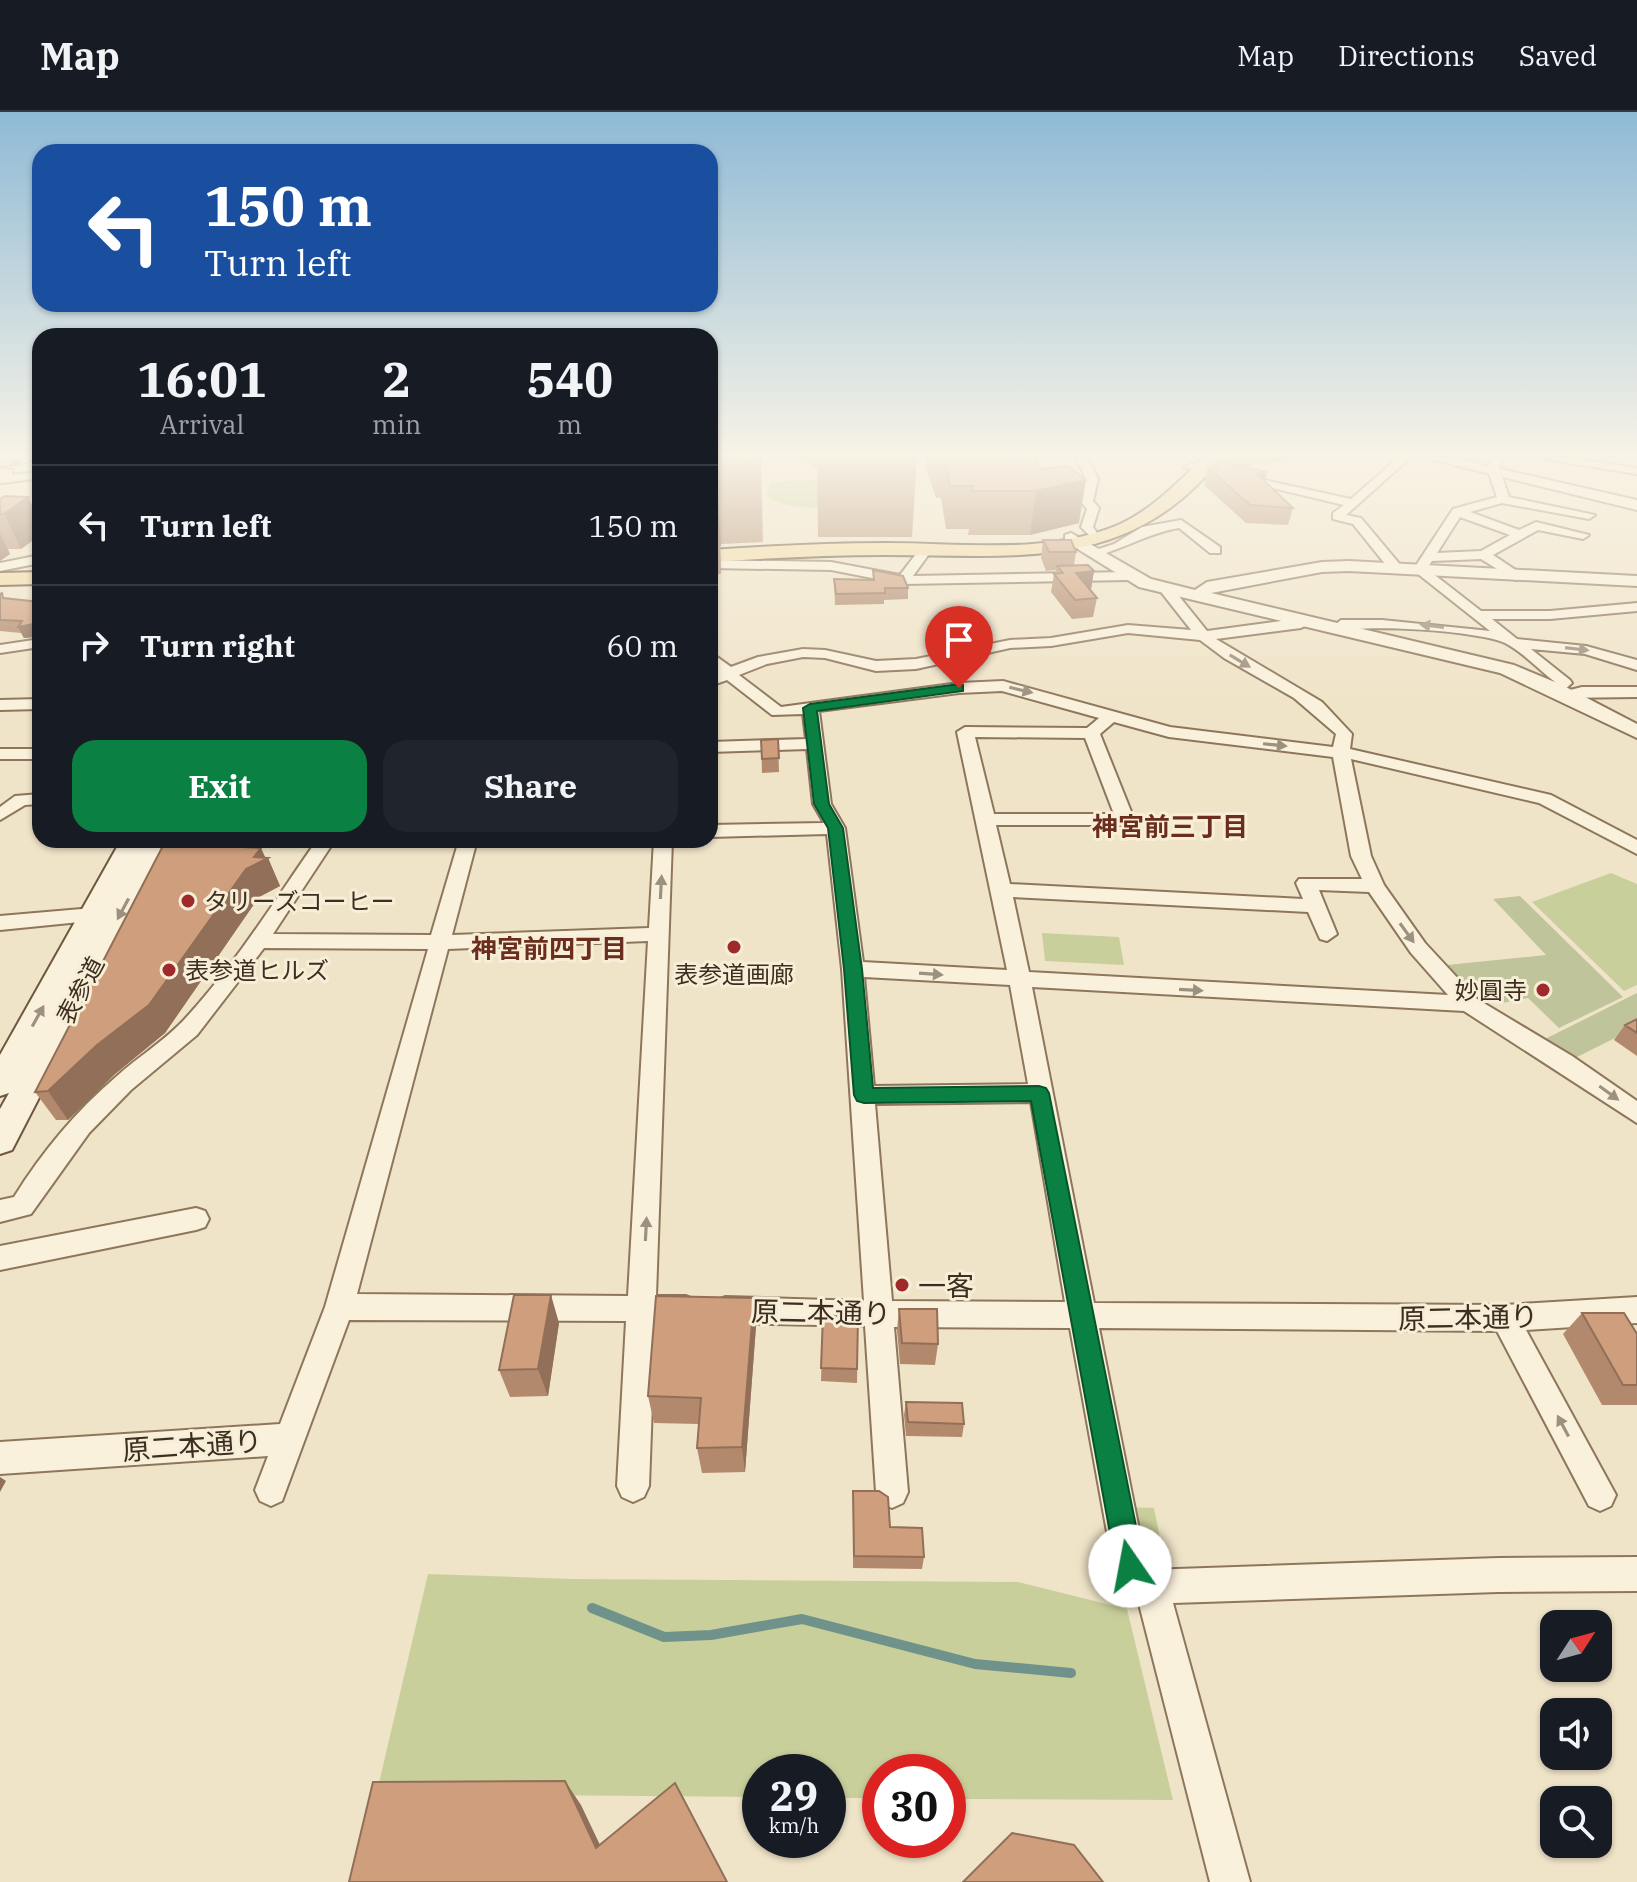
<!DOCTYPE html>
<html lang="en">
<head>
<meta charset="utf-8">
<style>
  body { margin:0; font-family:"IBM Plex Serif","Noto Sans JP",serif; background:#20242c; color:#f1f3f6; height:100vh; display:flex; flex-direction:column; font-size:30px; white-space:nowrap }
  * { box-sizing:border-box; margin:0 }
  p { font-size:26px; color:#9ea1a6 }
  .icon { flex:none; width:44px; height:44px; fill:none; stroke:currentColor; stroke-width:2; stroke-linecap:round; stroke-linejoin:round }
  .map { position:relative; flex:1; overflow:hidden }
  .sheet { position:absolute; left:32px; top:216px; width:686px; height:520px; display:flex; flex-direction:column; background:#171b24; border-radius:24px; box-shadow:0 2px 6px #0004 }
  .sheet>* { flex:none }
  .guide { position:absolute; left:32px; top:32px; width:686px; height:168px; border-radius:24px; box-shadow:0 2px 6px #0004; background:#1a4fa0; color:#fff; overflow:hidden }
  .needle { width:52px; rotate:54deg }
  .tools { position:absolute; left:1540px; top:1498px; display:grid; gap:16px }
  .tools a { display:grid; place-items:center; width:72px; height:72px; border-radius:16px; background:#171b24; box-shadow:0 2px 6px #0004; font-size:40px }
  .speed { position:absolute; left:742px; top:1642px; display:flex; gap:16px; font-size:40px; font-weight:700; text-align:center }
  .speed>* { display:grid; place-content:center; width:104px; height:104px; border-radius:50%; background:#171b24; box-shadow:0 2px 6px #0004; line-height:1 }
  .speed small { font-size:20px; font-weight:400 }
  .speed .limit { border:12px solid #d22; background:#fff; color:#111 }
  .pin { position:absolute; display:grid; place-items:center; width:68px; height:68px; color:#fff; margin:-82px -34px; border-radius:50% 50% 50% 0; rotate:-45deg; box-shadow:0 0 8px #0007 }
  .pin .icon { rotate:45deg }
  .me { position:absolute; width:88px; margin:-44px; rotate:348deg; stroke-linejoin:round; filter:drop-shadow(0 0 6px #0008) }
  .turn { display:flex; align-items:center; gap:28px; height:168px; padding:0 40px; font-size:36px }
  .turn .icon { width:104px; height:104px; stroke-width:2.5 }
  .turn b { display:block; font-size:56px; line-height:68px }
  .eta { display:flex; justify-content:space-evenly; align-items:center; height:136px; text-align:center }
  .eta b { font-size:48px; font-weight:800; line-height:56px }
  .cta { display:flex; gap:16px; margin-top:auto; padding:16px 40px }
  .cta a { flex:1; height:92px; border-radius:24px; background:#0b8043; color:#fff; font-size:32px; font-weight:800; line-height:92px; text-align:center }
  .cta a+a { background:#20242c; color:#f1f3f6 }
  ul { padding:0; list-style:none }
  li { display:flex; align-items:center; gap:24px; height:120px; padding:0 40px; border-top:2px solid #363941 }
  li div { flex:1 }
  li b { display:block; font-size:30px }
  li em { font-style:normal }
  header { display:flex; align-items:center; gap:48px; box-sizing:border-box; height:112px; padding:0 40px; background:#171b24; border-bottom:2px solid #363941 }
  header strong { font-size:38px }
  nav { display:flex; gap:44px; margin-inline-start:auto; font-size:28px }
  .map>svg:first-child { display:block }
</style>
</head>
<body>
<header>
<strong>Map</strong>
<nav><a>Map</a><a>Directions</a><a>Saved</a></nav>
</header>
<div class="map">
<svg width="1637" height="1770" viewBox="0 0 1637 1770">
  <rect width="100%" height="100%" fill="#f0e4c8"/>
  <path fill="#c9cf9b" d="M831,367L854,394C832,395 781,401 766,382L770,370Z
    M1611,761L1637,772V873L1624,879L1532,790Z
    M1042,821L1119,825L1124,853L1045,849Z
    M1126,1395L1154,1396L1168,1466H1139Z
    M428,1462L572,1467L1018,1470L1127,1497L1173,1688L948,1687V1660H880V1686H828V1660H760V1685L527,1683L374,1692Z"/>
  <path fill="#bfc49a" d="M1520,784L1623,885L1559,916L1528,886L1502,891L1481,869L1461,871L1447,853L1546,843L1493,787Z
    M1637,881V915L1571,948L1543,928Z"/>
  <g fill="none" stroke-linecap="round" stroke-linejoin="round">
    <path stroke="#6f938a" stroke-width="10" d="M592,1496L664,1525L711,1523L802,1507L975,1552L1071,1561"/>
    <g stroke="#8d765c" stroke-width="4">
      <path id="minor" d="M1076,345H1087L1098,367L1093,389L1099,396L1093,415L1097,421L1091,425L1081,415L1087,397L1081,390L1086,367Z
        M1399,345H1411L1346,403L1361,406L1402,455L1395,459L1390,458L1353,412L1333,407V401L1344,393L1184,355L1190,352L1351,387Z
        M1494,345H1505L1499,356L1509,385L1595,403L1589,407L1502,391L1470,400L1519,418L1536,410L1589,423L1583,427L1538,418L1493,443L1520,461V467L1515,468L1481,447L1432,449L1427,457L1481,499H1550L1637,491V499L1550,507H1492L1517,527L1586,534L1637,548V558L1585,542L1531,537L1570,568L1572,571L1562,580L1582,575H1637V585L1561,586V580L1555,582L1547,577L1555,570C1539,558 1523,540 1505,531C1481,519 1362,511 1338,520L1331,516L1341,508H1382L1490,519L1413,458L1453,397L1497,385L1487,356ZM1460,405L1510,423L1481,439L1437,441Z
        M1532,345H1562L1637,356V362Z
        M0,357L12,358V363L40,360V366L3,371H0Z
        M1181,408L1220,435V441H1210L1179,416C1148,421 1124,437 1093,445L1087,441L1114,432L1142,415Z
        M922,433L927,434L929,442L913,464L1130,460L1137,464L1130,468L903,472L831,458L710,456V448L831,450L900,463L916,442L917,434Z
        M40,443V451L0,459V451Z
        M1165,472L1170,473L1207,519L1310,505V511L1301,516L1216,527L1322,590L1352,622L1350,637L1551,683L1637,728V742L1539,691L1351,647L1371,744L1384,773L1425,831L1477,887L1572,944L1637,989V1011L1464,899L1032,875L1094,1191L1505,1193L1637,1185V1211L1526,1218L1616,1383L1611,1394L1600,1399L1589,1394L1497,1219L1099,1216L1147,1458L1498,1446L1637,1445V1479L1498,1480L1173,1491L1250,1770H1210L1139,1492L1122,1487L1117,1475L1070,1216L894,1215L908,1380L903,1391L892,1396L881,1391L876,1380L865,1214L725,1211L715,1207L711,1198L715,1189L725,1185L864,1189L842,857L827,722L710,725V713L824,711L813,692L807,637L710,640V630L806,627L803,602L772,603L727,568L710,574V564L718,560L710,553V540L731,555L758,545L803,537L825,538L876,549L916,547L1010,528L1051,526L1128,513L1191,518L1158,476ZM1128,521L1200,528L1224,546L1294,586L1336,622L1333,635L1170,615L1003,569L959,571L781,595L739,563L767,552L803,545L825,546L876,559L916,557L1010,536L1051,534ZM1002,579L1099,606L1087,616L965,615L957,620L1007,858L863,850L845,716L831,692L819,599L959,581ZM1114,610L1169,625L1333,645L1351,744L1362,767H1299L1296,771L1303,787L1010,772L996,713H1125L1134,707L1100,622ZM975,625L1085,626L1114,702H994ZM1319,778L1369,780L1411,841L1448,883L1029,860L1013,785L1308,800L1320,827L1327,829L1337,822ZM864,865L1010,873L1028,972L874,974ZM1031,990L1065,1190L892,1189L875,992Z
        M40,527V535L0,541V533Z
        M40,587V597L0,598V588Z
        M0,637H40V647H0Z
        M40,682V692L25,693L0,708V695L15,684Z
        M317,728H335L273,822L431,823L459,728H477L452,823L649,816L654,728H672L656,1184H686L696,1188L700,1197L696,1206L686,1210H655L649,1374L644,1385L633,1390L622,1385L617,1374L626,1209L349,1208L282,1389L271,1394L260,1389L255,1378L268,1344L0,1362V1330L280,1312L325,1195L428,837L264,836L197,923L131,978L89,1021L31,1102L0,1110V1088L14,1085C42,1040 76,999 117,964C138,945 163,930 183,909C235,853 273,791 317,728ZM648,829L628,1184L357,1182L448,837Z
        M93,796L100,798L103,803L100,808L0,818V804Z
        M196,1096L205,1099L209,1107L205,1115L196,1118L0,1158V1134Z"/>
    </g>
    <g stroke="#8d765c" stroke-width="4">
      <path id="tertiary" d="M1422,345H1448L1637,388V398Z
        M1071,421L1151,467L1195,478L1207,470L1322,450L1349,449L1637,464V474L1349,459L1322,460L1211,481L1514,553L1562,573L1637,612V626L1500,561L1139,475L1065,429V423Z"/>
    </g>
    <g stroke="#6f573f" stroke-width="4">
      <path id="secondary" d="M121,728H172L12,1038L0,1042V997L9,981L0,984V943Z"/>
    </g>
    <g stroke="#5b4430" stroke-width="4">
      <path id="primary" d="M1204,345H1222C1131,461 1018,443 887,443C828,443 769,446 710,450V438C769,434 828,431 887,431C963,431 1046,443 1118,413C1152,398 1178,370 1204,345Z
        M40,460V472L0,473V461Z"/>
    </g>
    <use href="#minor" fill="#faf1dc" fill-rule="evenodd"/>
    <use href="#tertiary" fill="#faf1dc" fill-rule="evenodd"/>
    <use href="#secondary" fill="#faf1dc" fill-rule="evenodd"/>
    <use href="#primary" fill="#f3d9a0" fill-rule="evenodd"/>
    <g stroke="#3d2e20" stroke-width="5">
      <path id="rail" d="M0,353L40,347"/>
    </g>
    <use href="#rail" stroke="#f7eed8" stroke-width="3" stroke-dasharray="10" stroke-linecap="butt"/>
  </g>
  <path fill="#b2896c" d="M710,345L761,350L763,430L721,432V434H720L721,462H710Z
    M797,345H917L912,425H818L817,357Z
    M926,345H1035L1040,357L1079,411L1030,423H968L969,417H946L941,386H936L926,356Z
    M1222,345H1287L1285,350L1252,352L1251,356L1267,360L1265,369L1293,396L1288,413L1246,411L1204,373L1208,356H1212L1213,352L1221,351Z
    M0,387L40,410V423L21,437H8L10,442L0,449Z
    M1043,428L1076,440L1074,453L1094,459L1090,478L1097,486L1093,505L1072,507L1051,480L1054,462H1056V458L1046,459L1041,446Z
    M873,458L908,476V487L884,488V492L835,493L834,467L873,468Z
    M0,482L4,486L40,490V525L24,526L21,521L0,519Z
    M40,589V607L34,596Z
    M778,627L779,660L762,661L761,628Z
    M166,728H221L218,733L268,746L280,774L259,785L165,921L115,962L68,1008H56L35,980Z
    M1637,907V944L1614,928L1625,913Z
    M899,1197L938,1232L935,1253L900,1252L897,1218Z
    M1582,1201L1637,1222V1293H1602L1563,1222Z
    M823,1203L858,1205L857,1271L821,1269Z
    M559,1211L548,1284L510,1285L499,1258Z
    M756,1214L745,1360L702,1361L697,1336L699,1312L654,1311L648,1284Z
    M906,1290L964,1312L962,1325L906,1324L904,1303Z
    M853,1379L890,1415L924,1445L922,1457L853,1456Z"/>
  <path fill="#916f58" d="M716,352L721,432V434H720L721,462L716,380H710V355Z
    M1267,360L1263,377L1257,362Z
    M1086,368L1079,411L1030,423L1036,379Z
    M28,385L40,410V423L21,437L4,402Z
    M0,421L10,442L0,449Z
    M1094,459L1091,478L1073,480L1076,461Z
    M33,512L40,524L24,526L18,515Z
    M195,728H221L206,759L193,732Z
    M261,736L266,747L268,746L280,774L259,785L165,921L115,962L68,1008L48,979L254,745Z
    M551,1183L559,1211L548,1284L538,1257Z
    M754,1186L756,1214L745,1360L742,1335Z
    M0,1365L6,1369L0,1380Z
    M565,1669L581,1693L611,1756L596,1736Z"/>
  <path fill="#cf9f7d" stroke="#916f58" stroke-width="2" d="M710,345H759L761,350L716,352V355H710Z
    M944,345H1035L1040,357L1068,354L1086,368L1036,379H972L973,374H950Z
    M1222,350L1267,360L1257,362L1293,396L1250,393L1208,356L1218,355L1213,352L1224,351Z
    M5,384L28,385L4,402H0V387Z
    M1043,428H1071L1076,440H1049Z
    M1088,453L1094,459L1076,461L1097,486L1075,488L1054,462L1063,461L1057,454Z
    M873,458L903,464L908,476H885V481L836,482L834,467L874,468Z
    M2,481L3,486L40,490V518H37L33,512L18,515L22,509L0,508V482Z
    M40,589V596H34Z
    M778,627L779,646L762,647L761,628Z
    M166,728H195L193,732L261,736L254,745L268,746L246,757L149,893L97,933L48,979L35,980Z
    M1637,907V921L1625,913Z
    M514,1183H551L538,1257L499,1258Z
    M656,1184L754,1186L742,1335L697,1336L701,1286L648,1284Z
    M899,1197H937L938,1232L902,1231Z
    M1582,1201H1624L1637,1222V1273H1623Z
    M823,1203L858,1205L857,1257L821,1256Z
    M906,1290L962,1291L964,1312L908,1310Z
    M853,1379H879L888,1385L890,1415L922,1416L924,1445L854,1444Z
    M565,1669L596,1736L675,1671L727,1770H349L373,1670Z
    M1012,1721L1074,1733L1103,1770H963Z"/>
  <defs><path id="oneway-solid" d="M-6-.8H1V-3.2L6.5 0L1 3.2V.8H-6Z" transform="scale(2)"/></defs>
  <g fill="#9c907e">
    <use href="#oneway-solid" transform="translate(1432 514) rotate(-173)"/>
    <use href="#oneway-solid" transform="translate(1577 537) rotate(7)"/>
    <use href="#oneway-solid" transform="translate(1240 549) rotate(31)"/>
    <use href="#oneway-solid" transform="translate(1021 578) rotate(13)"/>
    <use href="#oneway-solid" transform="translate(1275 633) rotate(6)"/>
    <use href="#oneway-solid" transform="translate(661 775) rotate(-87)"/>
    <use href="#oneway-solid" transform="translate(123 797) rotate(118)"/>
    <use href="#oneway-solid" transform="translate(1407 821) rotate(54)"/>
    <use href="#oneway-solid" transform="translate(931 862) rotate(4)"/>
    <use href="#oneway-solid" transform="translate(1191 878) rotate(3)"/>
    <use href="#oneway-solid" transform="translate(38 904) rotate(-61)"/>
    <use href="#oneway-solid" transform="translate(1609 981) rotate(36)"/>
    <use href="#oneway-solid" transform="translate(646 1117) rotate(-87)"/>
    <use href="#oneway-solid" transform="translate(1563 1314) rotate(-118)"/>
  </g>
  <linearGradient id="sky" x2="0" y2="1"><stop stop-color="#8fbad6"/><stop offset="0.58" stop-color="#f8f3e6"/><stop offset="1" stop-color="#f8f3e6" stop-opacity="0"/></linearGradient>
  <rect width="1637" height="593" fill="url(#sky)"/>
  <path fill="#0b8043" stroke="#07532c" stroke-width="2" d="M959,572L963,573V579L817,599L829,692L843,716L862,857L873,976L1039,974L1046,976L1049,981L1144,1454L1140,1464L1130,1468L1120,1464L1116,1454L1031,989L864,991L857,989L854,983L844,857L828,716L814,692L803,596L810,592Z"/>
  <g fill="#9e2a2b" stroke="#f7eed8" stroke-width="3">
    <circle cx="188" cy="789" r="8"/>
    <circle cx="734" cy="835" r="8"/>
    <circle cx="169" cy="858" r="8"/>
    <circle cx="1543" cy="878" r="8"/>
    <circle cx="902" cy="1173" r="8"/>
  </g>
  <g text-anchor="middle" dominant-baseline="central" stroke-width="6" stroke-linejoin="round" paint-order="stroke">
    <g font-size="24" fill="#3d2e20" stroke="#f7eed8" text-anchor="start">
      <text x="204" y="789">タリーズコーヒー</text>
      <text x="185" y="858">表参道ヒルズ</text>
      <text x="734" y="862" text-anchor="middle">表参道画廊</text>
      <text x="1527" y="878" text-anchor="end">妙圓寺</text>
    </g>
    <g font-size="24" fill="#3d2e20" stroke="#f7eed8">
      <text transform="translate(80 878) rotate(-62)">表参道</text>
    </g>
    <g font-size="26" font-weight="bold" fill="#6b2e1e" stroke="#f7eed8">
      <text x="1170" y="714">神宮前三丁目</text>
      <text x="549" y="836">神宮前四丁目</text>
    </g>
    <g font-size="28" fill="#3d2e20" stroke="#f7eed8" text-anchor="start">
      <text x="918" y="1173">一客</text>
    </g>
    <g font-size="28" fill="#3d2e20" stroke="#f7eed8">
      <text transform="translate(821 1200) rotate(1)">原二本通り</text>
      <text transform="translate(1468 1205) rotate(-1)">原二本通り</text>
      <text transform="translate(192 1333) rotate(-4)">原二本通り</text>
    </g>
  </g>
</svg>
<div class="tools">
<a><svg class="needle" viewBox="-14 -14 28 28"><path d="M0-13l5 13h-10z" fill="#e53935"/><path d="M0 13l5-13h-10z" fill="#9ea1a6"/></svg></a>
<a><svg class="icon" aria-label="sound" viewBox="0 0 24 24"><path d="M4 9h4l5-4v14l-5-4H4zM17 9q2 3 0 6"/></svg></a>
<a><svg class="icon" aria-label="search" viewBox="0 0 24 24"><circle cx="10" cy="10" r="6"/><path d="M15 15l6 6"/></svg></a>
</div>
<div class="speed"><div>29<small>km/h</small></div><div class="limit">30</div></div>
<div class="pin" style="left:959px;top:576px;background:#d93025"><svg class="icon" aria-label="arrive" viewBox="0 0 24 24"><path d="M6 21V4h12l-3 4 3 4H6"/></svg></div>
<svg class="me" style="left:1130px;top:1454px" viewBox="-20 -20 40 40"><circle r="19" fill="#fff"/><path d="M0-13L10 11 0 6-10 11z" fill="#0b8043"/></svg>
<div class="guide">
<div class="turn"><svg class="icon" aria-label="left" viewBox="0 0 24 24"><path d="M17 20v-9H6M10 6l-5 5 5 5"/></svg><div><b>150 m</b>Turn left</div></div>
</div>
<section class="sheet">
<div class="eta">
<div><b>16:01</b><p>Arrival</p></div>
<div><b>2</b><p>min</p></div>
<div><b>540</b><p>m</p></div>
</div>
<ul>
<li><svg class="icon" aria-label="left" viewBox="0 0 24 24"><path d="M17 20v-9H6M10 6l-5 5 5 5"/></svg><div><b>Turn left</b></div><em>150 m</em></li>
<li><svg class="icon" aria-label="right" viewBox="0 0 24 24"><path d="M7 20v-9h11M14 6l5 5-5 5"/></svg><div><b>Turn right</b></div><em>60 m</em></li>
</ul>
<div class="cta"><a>Exit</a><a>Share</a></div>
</section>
</div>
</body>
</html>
